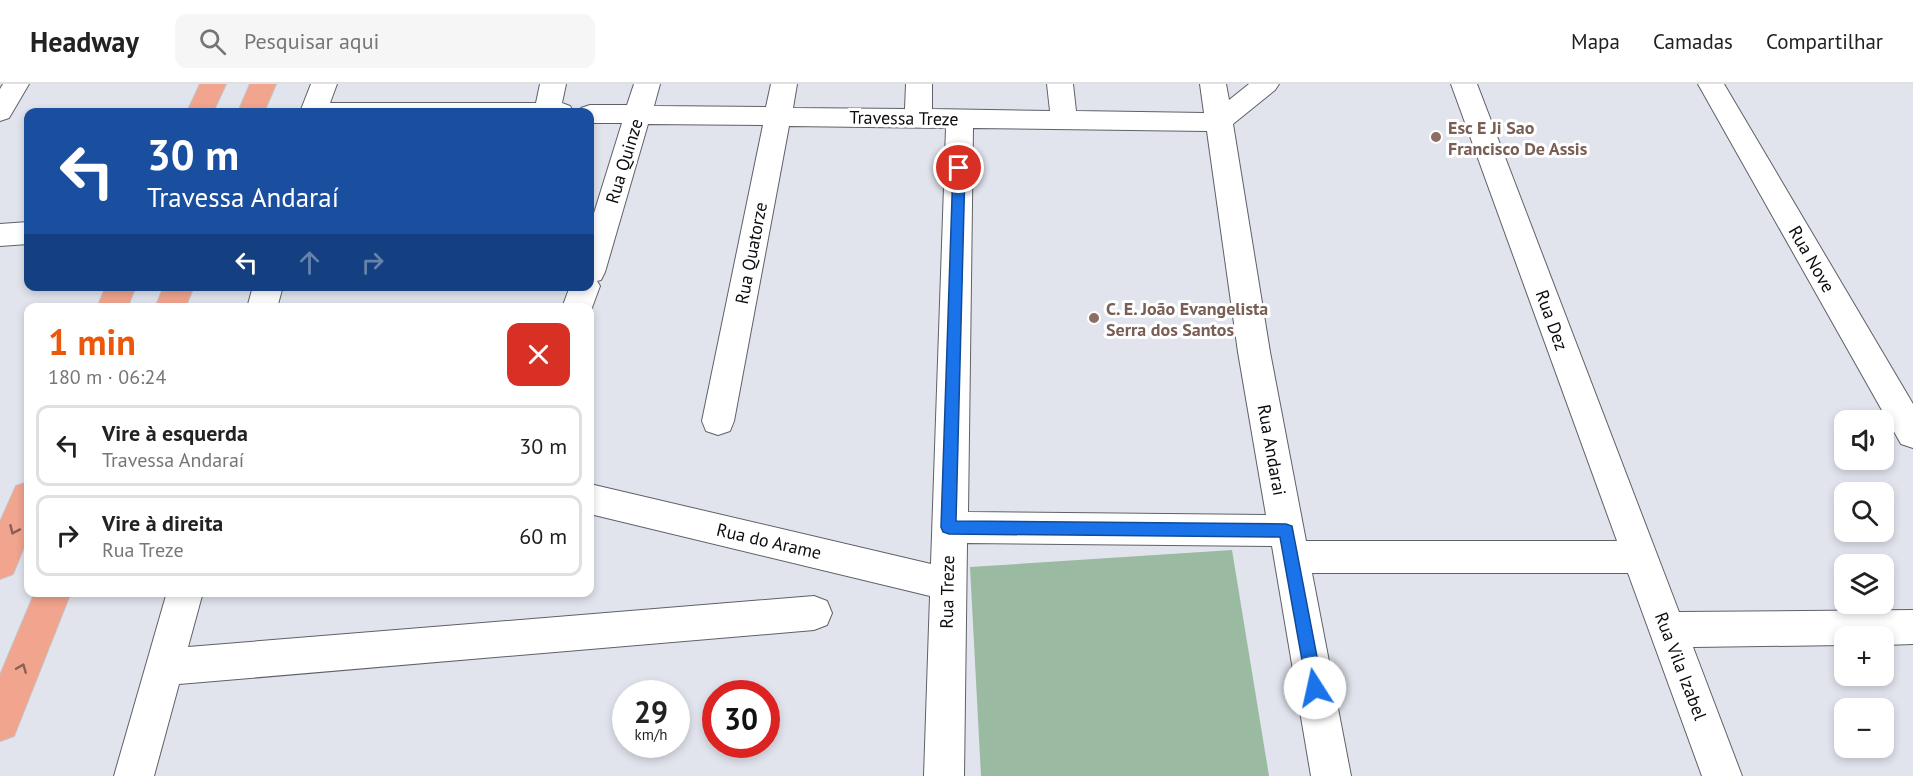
<!DOCTYPE html>
<html lang="pt">
<head>
<meta charset="utf-8">
<style>
  body { margin:0; font-family:"PT Sans",sans-serif; background:#f6f6f6; color:#222; height:100vh; display:flex; flex-direction:column; font-size:22px; white-space:nowrap }
  * { box-sizing:border-box; margin:0 }
  p { font-size:20px; color:#767676 }
  .icon { flex:none; width:33px; height:33px; fill:none; stroke:currentColor; stroke-width:2; stroke-linecap:round; stroke-linejoin:round }
  .map { position:relative; flex:1; overflow:hidden }
  .details { position:absolute; left:24px; top:219px; width:570px; height:294px; display:flex; flex-direction:column; background:#fff; border-radius:12px; box-shadow:0 3px 9px #0003 }
  .details>* { flex:none }
  .guide { position:absolute; left:24px; top:24px; width:570px; height:183px; border-radius:12px; box-shadow:0 3px 9px #0003; background:#1a4fa0; color:#fff; overflow:hidden }
  .controls { position:absolute; left:1834px; top:326px; display:grid; gap:12px }
  .controls a { display:grid; place-items:center; width:60px; height:60px; border-radius:12px; background:#fff; box-shadow:0 3px 9px #0003; font-size:30px }
  .speed { position:absolute; left:612px; top:596px; display:flex; gap:12px; font-size:30px; font-weight:700; text-align:center }
  .speed>* { display:grid; place-content:center; width:78px; height:78px; border-radius:50%; background:#fff; box-shadow:0 3px 9px #0003; line-height:1 }
  .speed small { font-size:15px; font-weight:400 }
  .speed .limit { border:9px solid #d22; background:#fff; color:#111 }
  .pin { position:absolute; display:grid; place-items:center; width:51px; height:51px; color:#fff; margin:-26px; border:3px solid #fff; border-radius:50%; box-shadow:0 2px 6px #0007 }
  .me { position:absolute; width:66px; margin:-33px; rotate:350deg; stroke-linejoin:round; filter:drop-shadow(0 0 4px #0008) }
  .turn { display:flex; align-items:center; gap:21px; height:126px; padding:0 24px; font-size:27px }
  .turn .icon { width:78px; height:78px; stroke-width:2.5 }
  .turn b { display:block; font-size:42px; line-height:51px }
  .lanes { display:flex; align-items:center; height:57px; padding:0 24px; background:#0003; justify-content:center; gap:30px; direction:ltr }
  .lanes .off { opacity:.35 }
  .round { display:grid; place-items:center; flex:none; width:63px; height:63px; border-radius:12px; background:#f6f6f6 }
  .overview { display:flex; align-items:center; justify-content:space-between; height:102px; padding:0 24px }
  h1 { font-size:36px; font-weight:700; line-height:45px; color:#ea580c }
  ul { padding:0; list-style:none }
  li { display:flex; align-items:center; gap:18px; height:81px; margin:0 12px 9px; padding:0 12px; border:3px solid #e0e0e0; border-radius:12px }
  li div { flex:1 }
  li b { display:block; font-size:22px }
  li em { font-style:normal }
  header { display:flex; align-items:center; gap:36px; box-sizing:border-box; height:84px; padding:0 30px; background:#fff; border-bottom:2px solid #e0e0e0 }
  header strong { font-size:28px }
  nav { display:flex; gap:33px; margin-inline-start:auto; font-size:21px }
  .search { width:420px; height:54px; background:#f6f6f6; display:flex; align-items:center; gap:15px; box-sizing:border-box; padding:0 21px; border-radius:12px; color:#767676; font-size:22px }
  .map>svg:first-child { display:block }
</style>
</head>
<body>
<header>
<strong>Headway</strong>
<div class="search"><svg class="icon" aria-label="search" viewBox="0 0 24 24"><circle cx="10" cy="10" r="6"/><path d="M15 15l6 6"/></svg>Pesquisar aqui</div>
<nav><a>Mapa</a><a>Camadas</a><a>Compartilhar</a></nav>
</header>
<div class="map">
<svg width="1913" height="692" viewBox="0 0 1913 692">
  <rect width="100%" height="100%" fill="#e1e4ed"/>
  <path fill="#9abba2" d="M1232,466L1269,692H981L970,483Z"/>
  <g fill="none" stroke-linecap="round" stroke-linejoin="round">
    <g stroke="#5e6168" stroke-width="2">
      <path id="minor" d="M3,0H29L9,34L0,37V5Z
        M311,0H337L330,19H536L540,0H566L562,19L570,22L574,28H300Z
        M634,0H660L654,22L766,23L771,0H797L793,24L905,25L906,0H932V25L1050,27L1047,0H1073L1076,27L1204,29L1200,0H1226L1229,16L1249,0H1279L1275,6L1233,40L1270,268L1306,457H1617L1451,0H1477L1679,528L1913,526V560L1884,561V552H1845V561L1693,563L1742,692H1702L1628,489H1312L1351,692H1311L1272,462L967,459L964,692H924L930,512L590,430V400L931,480L946,44L789,42L734,337L730,347L718,351L706,347L702,337L763,41L648,40L605,188L601,196L597,197L600,202L590,229V224H562L570,202H590V142L622,39H590V28H578L581,24L590,21H627ZM973,44L1207,47L1238,268L1266,431L968,428Z
        M1698,0H1724L1913,320V364L1901,360Z
        M28,138V160L0,162V140Z
        M253,202H283L277,224H247Z
        M167,508H203L188,563L814,512L827,517L832,529L827,541L814,546L179,600L154,692H114Z"/>
    </g>
    <g stroke="#c4c5c5" stroke-width="2">
      <path id="major" d="M200,0H226L213,28H187Z
        M250,0H276L264,28H238Z
        M106,202H136L127,224H97Z
        M164,202H194L185,224H155Z
        M28,398V453L13,490L0,495V438L16,402Z
        M35,508H71L14,652L0,657V591Z"/>
    </g>
    <use href="#minor" fill="#fff" fill-rule="evenodd"/>
    <use href="#major" fill="#f1a48e" fill-rule="evenodd"/>
  </g>
  <defs><path id="oneway-chevron" d="M-2-3.5L2.5 0L-2 3.5" fill="none" stroke-width="1.6" stroke-linecap="round" stroke-linejoin="round" transform="scale(1.5)"/></defs>
  <g stroke="#8a6055">
    <use href="#oneway-chevron" transform="translate(14 446) rotate(114)"/>
    <use href="#oneway-chevron" transform="translate(22 584) rotate(-68)"/>
  </g>
  <path fill="#1a73e8" stroke="#114b97" stroke-width="1.5" d="M959,80L965,84L956,437L1286,440L1292,442L1323,604L1321,610L1315,612L1309,610L1307,604L1280,453L949,450L943,448L941,443L953,84Z"/>
  <g fill="#8d6e63" stroke="#fff" stroke-width="2">
    <circle cx="1436" cy="53" r="6"/>
    <circle cx="1094" cy="234" r="6"/>
  </g>
  <g text-anchor="middle" dominant-baseline="central" stroke-width="6" stroke-linejoin="round" paint-order="stroke">
    <g font-size="18" fill="#0b0c0f" stroke="#fff">
      <text transform="translate(904 34) rotate(1)">Travessa Treze</text>
      <text transform="translate(624 77) rotate(-73)">Rua Quinze</text>
      <text transform="translate(751 169) rotate(-79)">Rua Quatorze</text>
      <text transform="translate(1812 175) rotate(60)">Rua Nove</text>
      <text transform="translate(1552 236) rotate(70)">Rua Dez</text>
      <text transform="translate(1272 366) rotate(80)">Rua Andarai</text>
      <text transform="translate(769 457) rotate(13)">Rua do Arame</text>
      <text transform="translate(947 508) rotate(-89)">Rua Treze</text>
      <text transform="translate(1681 582) rotate(69)">Rua Vila Izabel</text>
    </g>
    <g font-size="18" font-weight="bold" fill="#785e54" stroke="#fff" text-anchor="start">
      <text x="1448" y="43">Esc E Ji Sao<tspan x="1448" dy="21">Francisco De Assis</tspan></text>
      <text x="1106" y="224">C. E. João Evangelista<tspan x="1106" dy="21">Serra dos Santos</tspan></text>
    </g>
  </g>
</svg>
<div class="controls">
<a><svg class="icon" aria-label="sound" viewBox="0 0 24 24"><path d="M4 9h4l5-4v14l-5-4H4zM17 9q2 3 0 6"/></svg></a>
<a><svg class="icon" aria-label="search" viewBox="0 0 24 24"><circle cx="10" cy="10" r="6"/><path d="M15 15l6 6"/></svg></a>
<a><svg class="icon" aria-label="layers" viewBox="0 0 24 24"><path d="M12 4l9 5-9 5-9-5zM3 14l9 5 9-5"/></svg></a>
<a>+</a>
<a>−</a>
</div>
<div class="speed"><div>29<small>km/h</small></div><div class="limit">30</div></div>
<div class="pin" style="left:959px;top:84px;background:#d93025"><svg class="icon" aria-label="arrive" viewBox="0 0 24 24"><path d="M6 21V4h12l-3 4 3 4H6"/></svg></div>
<svg class="me" style="left:1315px;top:604px" viewBox="-20 -20 40 40"><circle r="19" fill="#fff"/><path d="M0-13L10 11 0 6-10 11z" fill="#1a73e8"/></svg>
<div class="guide">
<div class="turn"><svg class="icon" aria-label="left" viewBox="0 0 24 24"><path d="M17 20v-9H6M10 6l-5 5 5 5"/></svg><div><b>30 m</b>Travessa Andaraí</div></div>
<div class="lanes"><svg class="icon" aria-label="left" viewBox="0 0 24 24"><path d="M17 20v-9H6M10 6l-5 5 5 5"/></svg><svg class="icon off" aria-label="ahead" viewBox="0 0 24 24"><path d="M12 20V5M6 11l6-6 6 6"/></svg><svg class="icon off" aria-label="right" viewBox="0 0 24 24"><path d="M7 20v-9h11M14 6l5 5-5 5"/></svg></div>
</div>
<section class="details">
<div class="overview"><div><h1>1 min</h1><p>180 m · 06:24</p></div><a class="round" style="background:#d93025;color:#fff"><svg class="icon" aria-label="close" viewBox="0 0 24 24"><path d="M6 6l12 12M18 6L6 18"/></svg></a></div>
<ul>
<li><svg class="icon" aria-label="left" viewBox="0 0 24 24"><path d="M17 20v-9H6M10 6l-5 5 5 5"/></svg><div><b>Vire à esquerda</b><p>Travessa Andaraí</p></div><em>30 m</em></li>
<li><svg class="icon" aria-label="right" viewBox="0 0 24 24"><path d="M7 20v-9h11M14 6l5 5-5 5"/></svg><div><b>Vire à direita</b><p>Rua Treze</p></div><em>60 m</em></li>
</ul>
</section>
</div>
</body>
</html>
